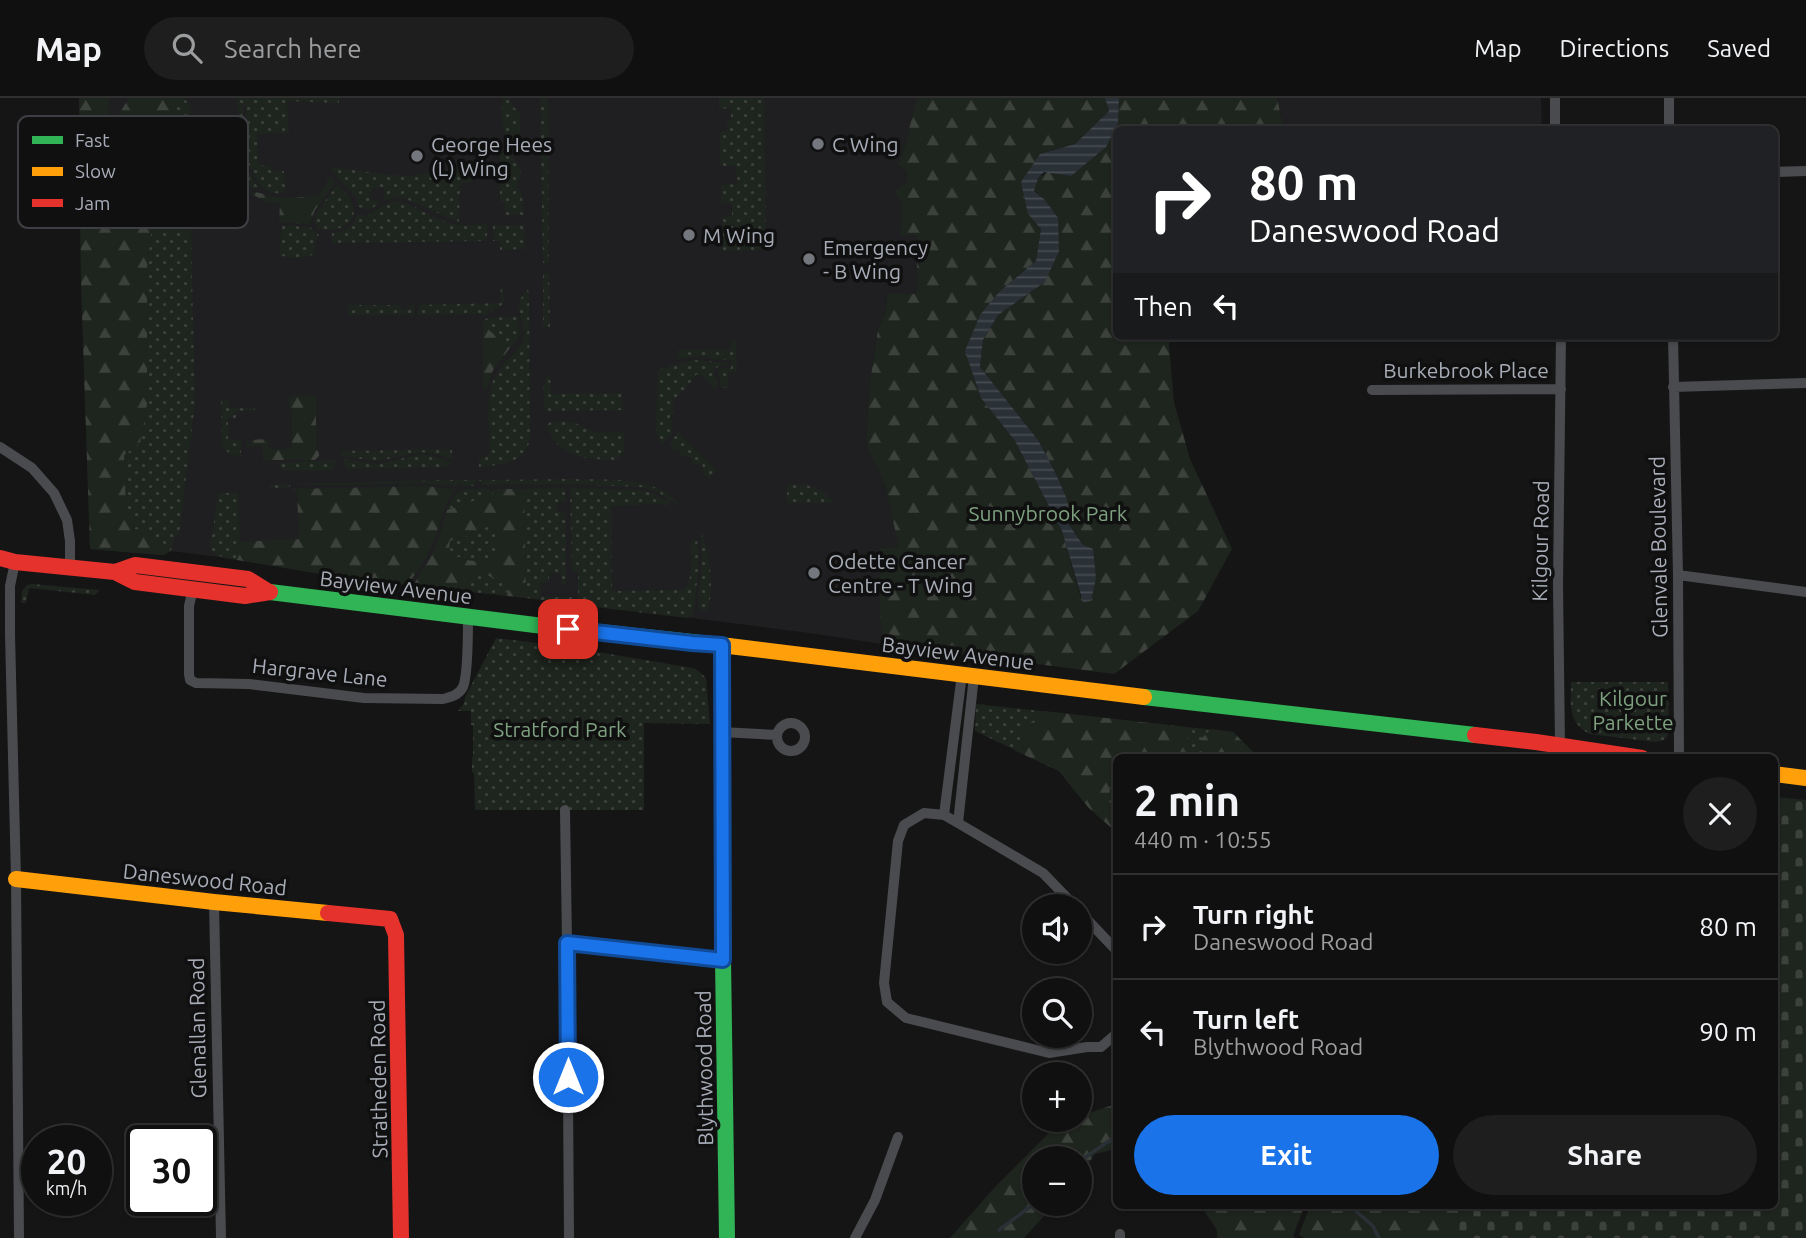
<!DOCTYPE html>
<html lang="en">
<head>
<meta charset="utf-8">
<style>
  body { margin:0; font-family:Ubuntu,sans-serif; background:#1e1e1e; color:#f1f3f6; height:100vh; display:flex; flex-direction:column; font-size:26px; white-space:nowrap }
  * { box-sizing:border-box; margin:0 }
  p { font-size:23px; color:#9c9d9f }
  .icon { flex:none; width:38px; height:38px; fill:none; stroke:currentColor; stroke-width:2; stroke-linecap:round; stroke-linejoin:round }
  .map { position:relative; flex:1; overflow:hidden }
  .side { position:absolute; left:1113px; top:656px; width:665px; height:455px; display:flex; flex-direction:column; background:#101010; border-radius:10px; box-shadow:0 2px 5px #0004,0 0 0 2px #303030 }
  .side>* { flex:none }
  .guide { position:absolute; left:1113px; top:28px; width:665px; height:214px; border-radius:10px; box-shadow:0 2px 5px #0004,0 0 0 2px #303030; background:#202124; color:#fff; overflow:hidden }
  .tools { position:absolute; left:1022px; top:796px; display:grid; gap:14px }
  .tools a { display:grid; place-items:center; width:70px; height:70px; border-radius:50%; background:#101010; box-shadow:0 2px 5px #0004,0 0 0 2px #303030; font-size:35px }
  .speed { position:absolute; left:21px; top:1027px; display:flex; gap:14px; font-size:35px; font-weight:700; text-align:center }
  .speed>* { display:grid; place-content:center; width:91px; height:91px; border-radius:50%; background:#101010; box-shadow:0 2px 5px #0004,0 0 0 2px #303030; line-height:1 }
  .speed small { font-size:18px; font-weight:400 }
  .speed .limit { border:4px solid #111; border-radius:10px; background:#fff; color:#111 }
  .pin { position:absolute; display:grid; place-items:center; width:60px; height:60px; color:#fff; margin:-30px; border-radius:14px; box-shadow:0 4px 10px #0006 }
  .me { position:absolute; width:77px; margin:-38px; rotate:0deg; stroke-linejoin:round; filter:drop-shadow(0 0 5px #0008) }
  .turn { display:flex; align-items:center; gap:24px; height:147px; padding:0 21px; font-size:32px }
  .turn .icon { width:91px; height:91px; stroke-width:2.5 }
  .turn b { display:block; font-size:49px; line-height:60px }
  .then { display:flex; align-items:center; height:66px; padding:0 21px; background:#0003; gap:14px; font-size:26px }
  .round { display:grid; place-items:center; flex:none; width:74px; height:74px; border-radius:37px; background:#1e1e1e }
  .summary { display:flex; align-items:center; justify-content:space-between; height:119px; padding:0 21px }
  h1 { font-size:42px; font-weight:700; line-height:52px }
  .action { display:flex; gap:14px; margin-top:auto; padding:14px 21px }
  .action a { flex:1; height:80px; border-radius:42px; background:#1a73e8; color:#fff; font-size:28px; font-weight:700; line-height:80px; text-align:center }
  .action a+a { background:#1e1e1e; color:#f1f3f6 }
  ul { padding:0; list-style:none }
  li { display:flex; align-items:center; gap:21px; height:105px; padding:0 21px; border-top:2px solid #303030 }
  li div { flex:1 }
  li b { display:block; font-size:26px }
  li em { font-style:normal }
  header { display:flex; align-items:center; gap:42px; box-sizing:border-box; height:98px; padding:0 35px; background:#101010; border-bottom:2px solid #303030 }
  header strong { font-size:33px }
  nav { display:flex; gap:38px; margin-inline-start:auto; font-size:24px }
  .search { width:490px; height:63px; background:#1e1e1e; display:flex; align-items:center; gap:18px; box-sizing:border-box; padding:0 24px; border-radius:38px; color:#9c9d9f; font-size:26px }
  .map>svg:first-child { display:block }
</style>
</head>
<body>
<header>
<strong>Map</strong>
<div class="search"><svg class="icon" aria-label="search" viewBox="0 0 24 24"><circle cx="10" cy="10" r="6"/><path d="M15 15l6 6"/></svg>Search here</div>
<nav><a>Map</a><a>Directions</a><a>Saved</a></nav>
</header>
<div class="map">
<svg width="1806" height="1140" viewBox="0 0 1806 1140">
  <defs>
    <pattern id="green-dots" width="8" height="8" patternUnits="userSpaceOnUse" patternTransform="scale(1.75)"><rect width="8" height="8" fill="#1e241e"/><path d="M2 2h.1M6 6h.1" fill="none" stroke="#3c413c" stroke-width="1.8" stroke-linecap="round"/></pattern>
    <pattern id="forest-firs" width="22" height="20" patternUnits="userSpaceOnUse" patternTransform="scale(1.75)"><rect width="22" height="20" fill="#1e241e"/><path d="M5 1l3.5 6h-7zM16 11l3.5 6h-7z" fill="#3c413c"/></pattern>
    <pattern id="cemetery-stones" width="16" height="16" patternUnits="userSpaceOnUse" patternTransform="scale(1.75)"><rect width="16" height="16" fill="#1e241e"/><path d="M2 7V4a2 2 0 0 1 4 0v3zM10 15v-3a2 2 0 0 1 4 0v3z" fill="#3c413c"/></pattern>
    <pattern id="water-rules" width="6" height="5" patternUnits="userSpaceOnUse" patternTransform="scale(1.75)"><rect width="6" height="5" fill="#293137"/><path d="M0 2.5h6" fill="none" stroke="#454c52"/></pattern>
  </defs>
  <rect width="100%" height="100%" fill="#151516"/>
  <path fill="#1f1f21" d="M79,0H918L904,51L897,67L906,72L907,85L896,91L895,96L902,103L901,136L917,137V196L887,197L886,213L878,231L869,291L866,342L868,352L880,375L886,391L900,449L880,450L882,546L816,536L171,453L164,457H158L90,451L81,185Z
    M1277,0H1541L1542,31H1284Z"/>
  <path fill="url(#green-dots)" d="M176,0H183L191,7L189,47L195,306L179,437H175L171,453L164,457L165,450L134,431L126,410L124,357L140,345L147,306V169L151,136L159,114L173,96Z
    M238,0H339V5L287,3L289,35L257,36L258,67L270,68L271,73H284L285,91L284,94L286,96C279,95 271,96 265,91C254,84 243,54 242,41C242,30 248,19 246,8L243,9C244,17 241,23 240,31C237,52 248,75 259,91L252,90L239,81Z
    M503,0H509L511,6L520,16V46L516,47L515,55C503,39 499,20 503,0Z
    M540,0H548L549,165H543Z
    M719,0H764L766,152L723,153L722,119H732V106L721,105V87L737,86L736,68H720V34L727,33V23L731,22V11L719,10Z
    M500,53L510,55L520,70L521,82L517,83V91H521L524,117H505V104H500Z
    M333,69L381,76L409,78L462,69L463,74L472,72L471,85H460L459,124L406,101L398,99L385,102L383,100L385,95L383,90L381,89L373,91L369,96L372,102L378,103V106L370,112L359,109L356,100L331,72Z
    M337,87C342,91 350,98 352,105C361,127 335,135 318,131L314,124L317,114Z
    M391,103C411,103 425,116 443,123C457,129 472,127 487,126V143L332,145V135C344,135 354,128 357,116L366,118Z
    M282,127L310,129L319,137L315,146V156C302,161 293,161 279,157Z
    M493,127H524L525,151L500,152V143H493Z
    M543,175H549L550,229H543Z
    M501,189H504L503,206L483,219L482,216L418,217V207L500,205Z
    M527,191L529,194L530,342C524,366 500,367 479,369V361L488,357L490,353C490,331 484,296 496,277C502,266 519,253 523,243C528,230 517,218 519,205C520,200 525,196 527,191Z
    M348,207H401V211H408L409,207H415L414,217H348Z
    M517,218C521,234 522,239 510,250L483,227V221Z
    M731,243H736L737,274L728,275V290L721,289L720,280L718,276L719,271L731,270V262L713,261L699,258L678,261V252L731,251Z
    M694,262L728,265V266L719,268L714,272C714,280 719,285 716,293L702,278L697,276L685,291L672,304L674,308L671,311L675,315L670,319L673,323L670,325L674,330L671,332L673,335L662,346L656,335L658,271L667,270L669,268Z
    M550,275L551,296L622,295L623,312L546,313C543,302 541,283 550,275Z
    M221,301L229,302L230,310H255V312L236,313V320H228V342H241V358C232,357 226,355 222,347Z
    M564,323L575,325L596,334L624,335V354L617,361L613,362C585,361 556,359 547,327L550,324Z
    M680,333L681,338L716,373L709,380L704,377L702,366L695,367L692,365L691,359H684L680,356L679,351L673,352L670,344Z
    M452,351V362C419,347 411,359 380,362C367,364 354,358 341,358V353Z
    M418,357C430,356 440,360 451,365L445,369L347,371L342,361L376,366Z
    M336,362L333,372L284,373L278,367V365Z
    M571,381C605,382 655,377 679,406L678,407L656,393L640,389L560,386L483,387L479,382Z
    M445,382H476L474,388H463V386H457V388L419,385L353,387H291L288,390H270V387Z
    M804,386L823,393L835,405H787V387Z
    M565,390L566,404L557,405V414L566,415V487H562L561,475H549V484H540L541,498L572,499V506L526,500L524,391Z
    M570,390L642,392L655,396L670,405L666,409L664,406L611,408L612,493L683,492C695,482 690,457 691,442L697,441C701,466 696,491 693,516L691,519L687,520L578,507V473H572Z
    M466,391H490L491,393H493V400L477,402L447,412C451,401 454,396 466,391Z
    M218,395H238L240,444L237,462C224,460 202,456 212,438Z
    M494,424L498,454L495,462L477,464L453,458L448,451L450,443L474,436Z
    M700,433C710,448 715,496 707,513L700,512L698,505L702,458Z
    M476,472C488,476 497,484 510,486L507,498L460,493Z
    M32,486L100,492L95,497L29,490L26,505H21L22,493L27,487Z
    M496,540L556,547L693,570L700,574L706,580L710,626L644,625V712H475L474,675L472,674V659H473V627H471V613H458L464,605L465,599Z
    M1571,584H1668L1669,635C1666,642 1663,643 1655,644L1590,636C1567,625 1571,605 1571,584Z
    M976,606L1233,634L1259,660H1116V734L1088,709L1059,673L975,633Z"/>
  <path fill="url(#forest-firs)" fill-rule="evenodd" d="M79,0H109L108,25L119,16L129,0H176L173,96L159,114L151,136L147,169V306L140,345L124,357L126,410L134,431L144,432L151,440L163,444L165,450L164,457L90,451L81,185Z
    M917,0H1105L1109,13L1075,46L1040,56L1028,116L1041,131L1036,163L1000,193L966,253L981,300L1015,343L1062,433L1081,500L1083,447L1067,424V401L1055,374L1038,342L980,269L983,242L998,217L1045,184L1044,101L1034,92L1038,80L1118,26L1119,0H1277L1284,31L1116,32V238H1170L1169,247L1174,304L1190,361L1232,451L1198,513L1114,576L882,546L880,510L879,450L899,449L886,391L880,375L868,352L866,342L869,291L878,231L886,213L887,196H917V137H900L902,104L895,96L896,91L907,84L906,72L897,67L904,51Z
    M332,79L335,85L315,112L310,125L308,126L279,124L280,106L266,104L247,93C256,94 263,96 271,98C284,102 305,99 319,97L325,89L328,80Z
    M483,227L510,250L493,272L486,292H483Z
    M316,297V352L319,353V358L315,362H263V348L246,349V346H251V342L268,341V351H292V312L289,311V298Z
    M424,388L456,391C443,406 441,424 434,443C428,459 418,473 407,487L326,477L237,462L240,444L299,441L297,393H291L293,391Z
    M493,391H524L526,500L507,498L509,486C497,484 488,476 476,472L460,493L413,488L432,456L439,441L447,412L477,402L492,400ZM494,425L498,454L494,462C479,464 458,465 449,451L450,443L474,436Z
    M1044,613L1185,629L1192,660H1116V682L1111,686L1109,697L1111,719L1116,723V734L1088,709L1059,673L1014,652L1027,628Z
    M1211,631L1233,634L1259,660H1204L1201,641Z
    M1116,1006V1051L1095,1056L1080,1077V1060H1034V1106H1055L1024,1140H950L995,1089L1059,1025L1069,1022H1080V1018Z
    M1201,1108H1304V1109L1293,1138L1295,1140H1217V1132Z
    M1310,1108H1458L1459,1140H1304L1299,1137Z"/>
  <path fill="url(#cemetery-stones)" d="M1775,699L1806,702V1140H1459L1458,1108H1774Z"/>
  <path fill="url(#water-rules)" d="M1105,0H1119L1118,26L1106,49L1071,78L1044,74L1038,80L1034,93L1044,101L1058,120L1059,153L1045,184L998,217L983,242L980,269L1038,342L1055,374L1067,401V424L1083,447L1093,451L1096,480L1091,503L1083,504L1062,433L1015,343L981,300L965,253L980,217L1000,193L1036,163L1041,131L1028,116L1021,84L1040,56L1075,46L1109,13Z"/>
  <g fill="none" stroke-linecap="round" stroke-linejoin="round">
    <path stroke="#293137" stroke-width="3.5" d="M1080,1063L1116,1038
      M1350,1108L1373,1128L1379,1140
      M999,1132L1034,1106"/>
    <path stroke="#4a4b4e" stroke-width="10" d="M1555,0V32
      M1669,0V32
      M1774,74L1806,73
      M1673,238L1678,477L1679,660
      M1673,289L1806,285
      M1372,292L1561,291
      M0,349L32,370L54,395L67,422L70,443V469
      M15,464L10,488V536L16,781L19,1140
      M1678,477L1806,494
      M193,491L189,508V576L190,582L196,585L249,586L364,600L443,601C451,599 459,597 463,589C468,577 468,534 468,519
      M777 639a14 14 0 1 1 28 0a14 14 0 1 1-28 0Z
      M721,634L777,637
      M1560,648L1558,486L1561,238
      M565,712L567,845L569,1140
      M944,717L962,576
      M958,725L974,578
      M214,804L221,1140
      M1075,808L1043,775L958,725L944,717L924,715L904,727L898,743L884,885L887,904L906,920L1049,955L1087,949H1101L1116,936
      M1080,814L1116,852
      M567,845L723,861
      M1120,1136V1140
      M855,1140L875,1102L898,1039"/>
    <path stroke="#30b455" stroke-width="16" d="M270,494L543,528L729,548
      M722,547L723,861L727,1140
      M1144,599L1475,637"/>
    <path stroke="#ff9f0a" stroke-width="16" d="M729,548L1144,599
      M1774,676L1806,680
      M16,781L214,804L328,815"/>
    <path stroke="#e5322d" stroke-width="16" d="M0,460L15,464L115,474L135,484L245,498L270,494
      M115,474L135,467L248,481L269,494
      M1475,637L1536,644L1642,660
      M328,815L390,821L396,837L401,1140"/>
  </g>
  <g fill="none" stroke-linecap="round" stroke-linejoin="round">
    <g stroke="#114b97" stroke-width="18">
      <path id="route" d="M568,531L692,545L722,547L723,862L567,845L568,979"/>
    </g>
    <use href="#route" stroke="#1a73e8" stroke-width="12"/>
  </g>
  <g fill="#74777e" stroke="#101011" stroke-width="2.5">
    <circle cx="818" cy="46" r="7"/>
    <circle cx="417" cy="58" r="7"/>
    <circle cx="689" cy="137" r="7"/>
    <circle cx="809" cy="161" r="7"/>
    <circle cx="814" cy="475" r="7"/>
  </g>
  <g text-anchor="middle" dominant-baseline="central" stroke-width="7" stroke-linejoin="round" paint-order="stroke">
    <g font-size="21" fill="#a7acb6" stroke="#101011" text-anchor="start">
      <text x="431" y="46">George Hees<tspan x="431" dy="24">(L) Wing</tspan></text>
      <text x="832" y="46">C Wing</text>
      <text x="703" y="137">M Wing</text>
      <text x="823" y="149">Emergency<tspan x="823" dy="24">- B Wing</tspan></text>
      <text x="828" y="463">Odette Cancer<tspan x="828" dy="24">Centre - T Wing</tspan></text>
    </g>
    <g font-size="21" fill="#a7acb6" stroke="#101011">
      <text x="1466" y="272">Burkebrook Place</text>
      <text transform="translate(1540 443) rotate(-89)">Kilgour Road</text>
      <text transform="translate(1658 449) rotate(-91)">Glenvale Boulevard</text>
      <text transform="translate(396 489) rotate(7)">Bayview Avenue</text>
      <text transform="translate(958 555) rotate(7)">Bayview Avenue</text>
      <text transform="translate(320 574) rotate(6)">Hargrave Lane</text>
      <text transform="translate(205 781) rotate(6)">Daneswood Road</text>
      <text transform="translate(197 930) rotate(-91)">Glenallan Road</text>
      <text transform="translate(704 970) rotate(-91)">Blythwood Road</text>
      <text transform="translate(378 981) rotate(-91)">Stratheden Road</text>
    </g>
    <g font-size="21" fill="#7ea17f" stroke="#101011">
      <text x="1048" y="415">Sunnybrook Park</text>
      <text x="1633" y="600">Kilgour<tspan x="1633" dy="24">Parkette</tspan></text>
      <text x="560" y="631">Stratford Park</text>
    </g>
  </g>
  <rect x="18" y="18" width="230" height="112" rx="10" fill="#101011" stroke="#3d3f43" stroke-width="2"/>
  <rect x="32" y="38" width="31" height="8" fill="#30b455"/>
  <rect x="32" y="69" width="31" height="9" fill="#ff9f0a"/>
  <rect x="32" y="101" width="31" height="8" fill="#e5322d"/>
  <g font-size="19" fill="#a7acb6">
    <text x="75" y="49">Fast</text>
    <text x="75" y="80">Slow</text>
    <text x="75" y="112">Jam</text>
  </g>
</svg>
<div class="tools">
<a><svg class="icon" aria-label="sound" viewBox="0 0 24 24"><path d="M4 9h4l5-4v14l-5-4H4zM17 9q2 3 0 6"/></svg></a>
<a><svg class="icon" aria-label="search" viewBox="0 0 24 24"><circle cx="10" cy="10" r="6"/><path d="M15 15l6 6"/></svg></a>
<a>+</a>
<a>−</a>
</div>
<div class="speed"><div>20<small>km/h</small></div><div class="limit">30</div></div>
<div class="pin" style="left:568px;top:531px;background:#d93025"><svg class="icon" aria-label="arrive" viewBox="0 0 24 24"><path d="M6 21V4h12l-3 4 3 4H6"/></svg></div>
<svg class="me" style="left:568px;top:979px" viewBox="-20 -20 40 40"><circle r="17" fill="#1a73e8" stroke="#fff" stroke-width="3"/><path d="M0-11L8 9 0 5-8 9z" fill="#fff"/></svg>
<div class="guide">
<div class="turn"><svg class="icon" aria-label="right" viewBox="0 0 24 24"><path d="M7 20v-9h11M14 6l5 5-5 5"/></svg><div><b>80 m</b>Daneswood Road</div></div>
<div class="then">Then<svg class="icon" aria-label="left" viewBox="0 0 24 24"><path d="M17 20v-9H6M10 6l-5 5 5 5"/></svg></div>
</div>
<section class="side">
<div class="summary"><div><h1>2 min</h1><p>440 m · 10:55</p></div><a class="round"><svg class="icon" aria-label="close" viewBox="0 0 24 24"><path d="M6 6l12 12M18 6L6 18"/></svg></a></div>
<ul>
<li><svg class="icon" aria-label="right" viewBox="0 0 24 24"><path d="M7 20v-9h11M14 6l5 5-5 5"/></svg><div><b>Turn right</b><p>Daneswood Road</p></div><em>80 m</em></li>
<li><svg class="icon" aria-label="left" viewBox="0 0 24 24"><path d="M17 20v-9H6M10 6l-5 5 5 5"/></svg><div><b>Turn left</b><p>Blythwood Road</p></div><em>90 m</em></li>
</ul>
<div class="action"><a>Exit</a><a>Share</a></div>
</section>
</div>
</body>
</html>
